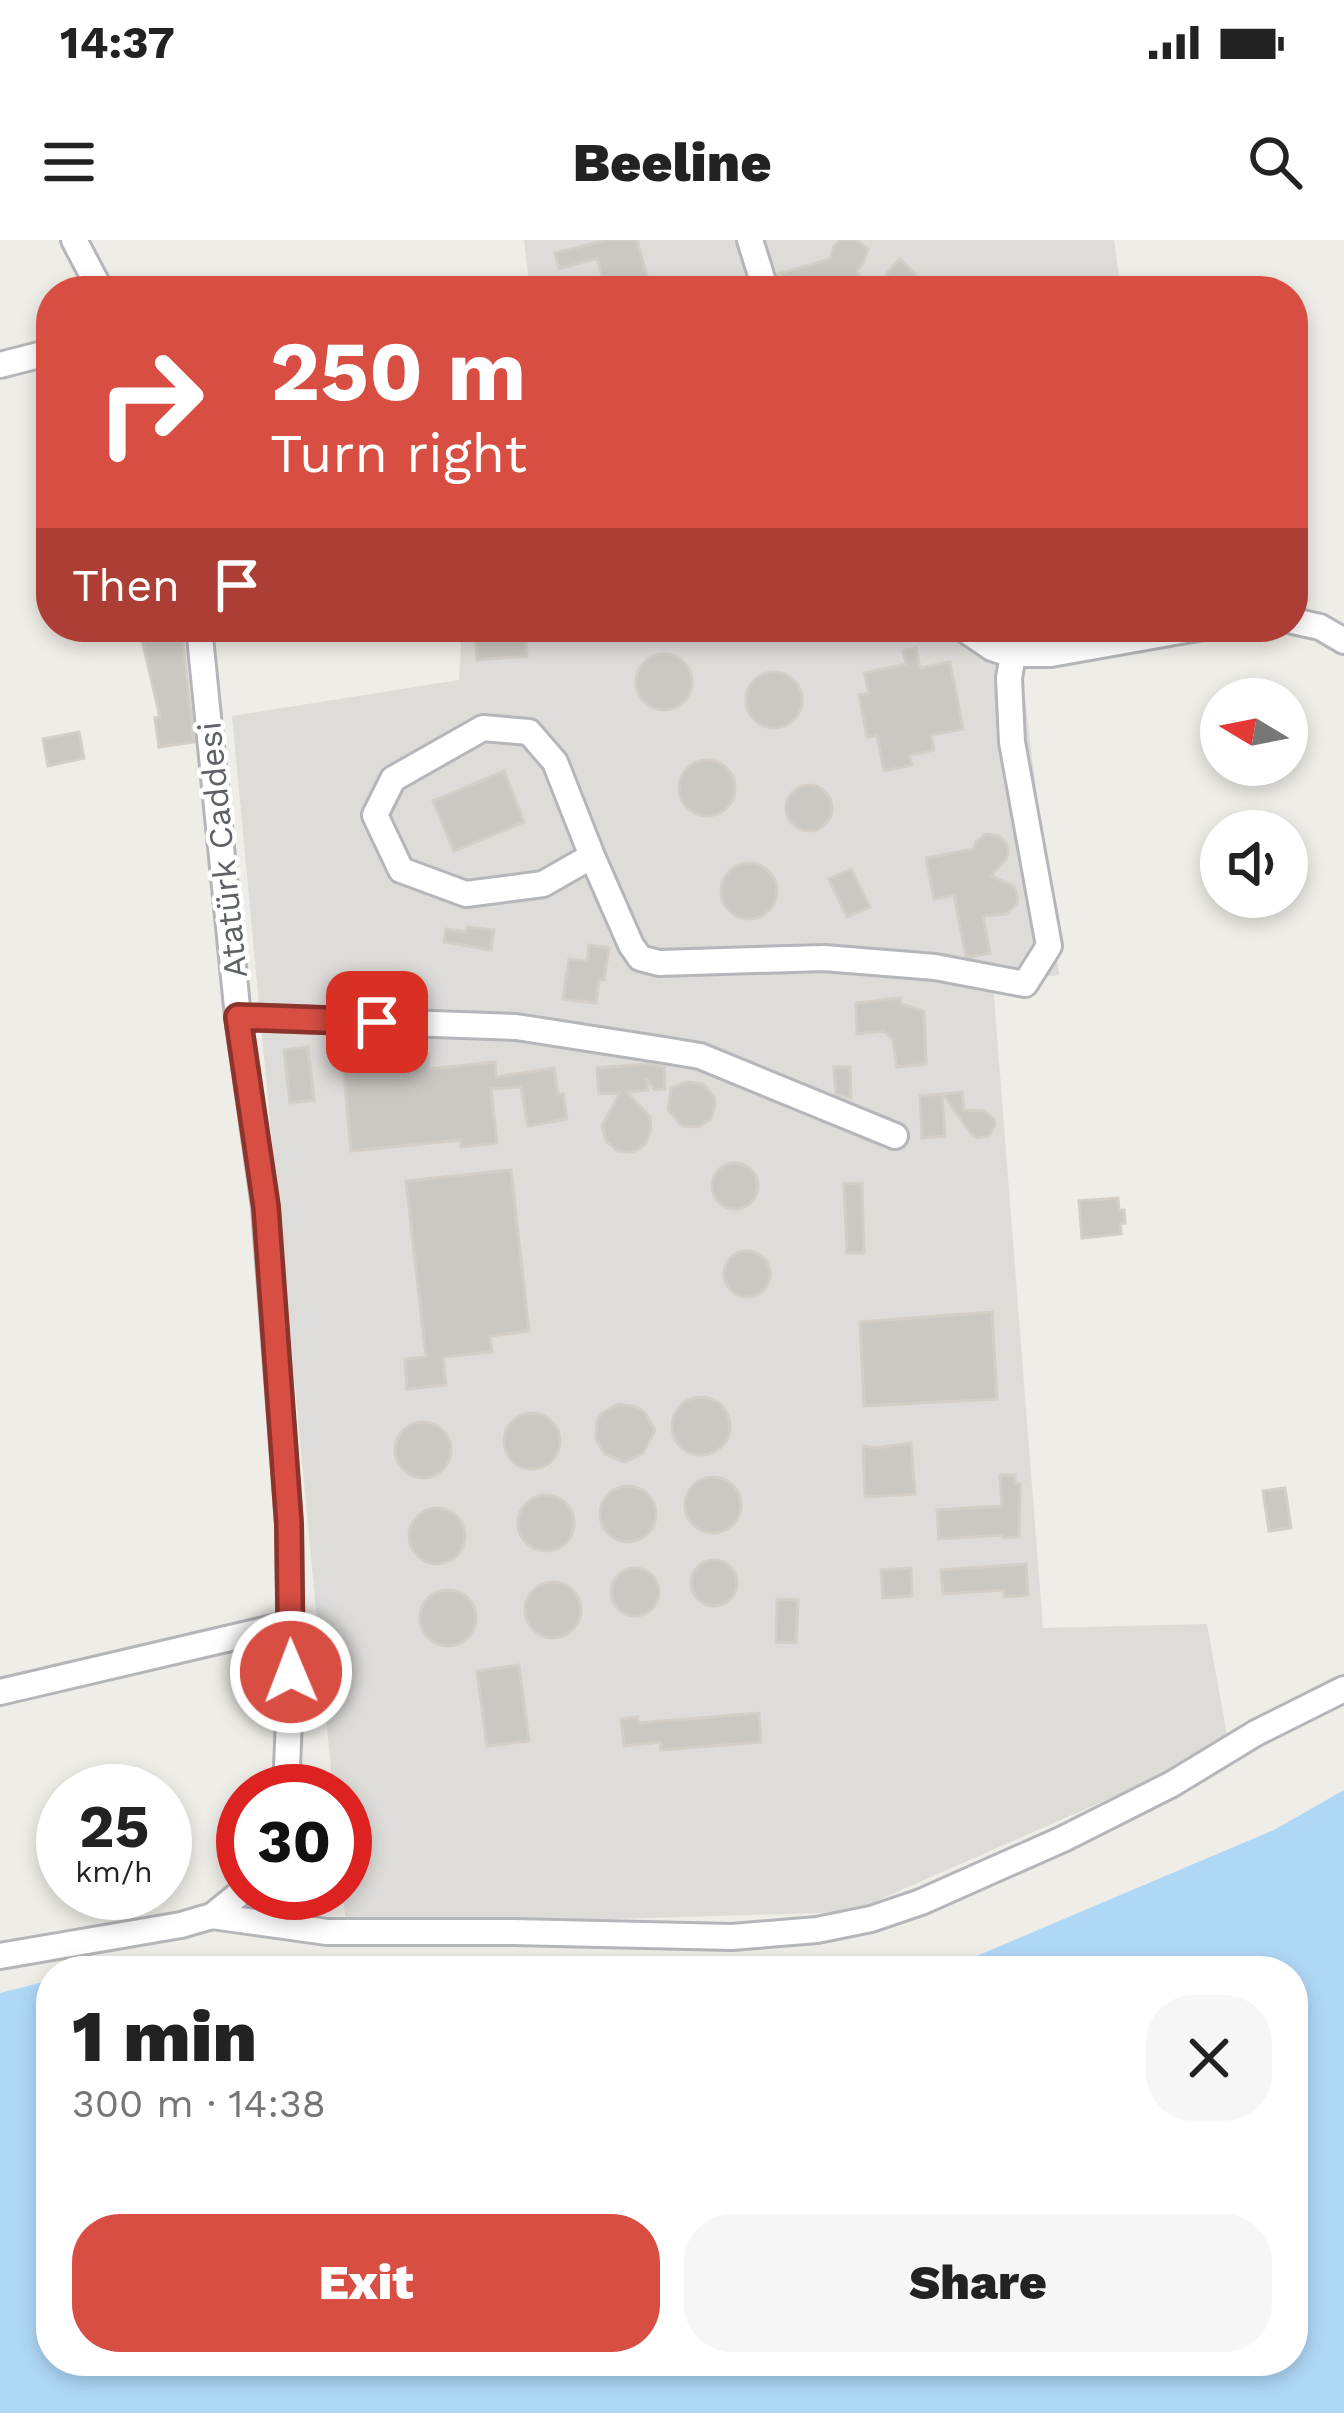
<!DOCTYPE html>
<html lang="en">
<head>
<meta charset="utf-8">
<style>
  body { margin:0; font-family:"Work Sans",sans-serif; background:#f6f6f6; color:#222; height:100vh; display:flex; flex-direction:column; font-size:45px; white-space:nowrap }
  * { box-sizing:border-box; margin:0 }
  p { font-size:39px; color:#767676 }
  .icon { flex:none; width:66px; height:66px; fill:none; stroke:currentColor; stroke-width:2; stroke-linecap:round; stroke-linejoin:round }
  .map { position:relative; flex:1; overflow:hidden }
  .details { position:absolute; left:36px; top:1716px; width:1272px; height:420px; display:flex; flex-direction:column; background:#fff; border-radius:48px; box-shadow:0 6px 18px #0003 }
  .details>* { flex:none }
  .hud { position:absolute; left:36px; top:36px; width:1272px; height:366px; border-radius:48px; box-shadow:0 6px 18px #0003; background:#d84e43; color:#fff; overflow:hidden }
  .needle { width:78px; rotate:280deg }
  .controls { position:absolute; left:1200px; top:438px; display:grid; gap:24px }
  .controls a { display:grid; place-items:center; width:108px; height:108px; border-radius:50%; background:#fff; box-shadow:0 6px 18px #0003; font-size:60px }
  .speed { position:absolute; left:36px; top:1524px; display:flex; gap:24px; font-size:60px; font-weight:700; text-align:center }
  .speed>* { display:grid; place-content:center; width:156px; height:156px; border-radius:50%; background:#fff; box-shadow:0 6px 18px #0003; line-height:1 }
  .speed small { font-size:30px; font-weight:400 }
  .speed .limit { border:18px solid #d22; background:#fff; color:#111 }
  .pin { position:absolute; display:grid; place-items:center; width:102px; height:102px; color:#fff; margin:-51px; border-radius:24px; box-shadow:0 6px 18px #0006 }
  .me { position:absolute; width:132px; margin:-66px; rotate:359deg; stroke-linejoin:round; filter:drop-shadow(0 0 9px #0008) }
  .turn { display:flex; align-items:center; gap:42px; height:252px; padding:0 36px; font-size:54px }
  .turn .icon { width:156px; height:156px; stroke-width:2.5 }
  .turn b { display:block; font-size:84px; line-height:102px }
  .then { display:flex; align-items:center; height:114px; padding:0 36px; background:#0003; gap:24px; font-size:45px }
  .round { display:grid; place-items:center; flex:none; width:126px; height:126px; border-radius:48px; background:#f6f6f6 }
  .headline { display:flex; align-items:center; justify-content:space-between; height:204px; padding:0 36px }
  h1 { font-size:72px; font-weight:800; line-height:90px }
  .cta { display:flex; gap:24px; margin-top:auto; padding:24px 36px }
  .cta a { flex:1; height:138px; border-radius:48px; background:#d84e43; color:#fff; font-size:48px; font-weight:800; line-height:138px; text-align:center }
  .cta a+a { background:#f6f6f6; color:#222 }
  .status { display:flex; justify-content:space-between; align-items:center; height:84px; padding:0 60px; background:#fff; direction:ltr }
  .status svg { height:33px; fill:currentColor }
  header { display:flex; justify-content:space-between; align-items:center; height:156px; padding:0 36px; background:#fff; font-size:54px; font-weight:800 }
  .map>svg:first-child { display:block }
</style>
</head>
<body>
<div class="status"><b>14:37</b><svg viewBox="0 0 49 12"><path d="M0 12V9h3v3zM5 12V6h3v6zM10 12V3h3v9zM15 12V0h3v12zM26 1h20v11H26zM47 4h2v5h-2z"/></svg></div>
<header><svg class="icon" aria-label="menu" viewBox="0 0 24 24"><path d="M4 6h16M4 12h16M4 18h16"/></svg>Beeline<svg class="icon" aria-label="search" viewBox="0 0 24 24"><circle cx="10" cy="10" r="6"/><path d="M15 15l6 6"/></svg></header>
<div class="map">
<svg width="1344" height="2173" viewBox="0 0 1344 2173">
  <rect width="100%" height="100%" fill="#efede7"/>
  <path fill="#dedcd9" d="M524,0H1114L1121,51H530Z
    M462,387H1016L1059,735L993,744L1043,1388L1207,1384L1229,1506L851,1672L346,1687L343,1653H345V1551H333L232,476L459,440Z"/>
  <path fill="#afd8f7" d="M1344,1550V2173H0V1753L51,1740V2121H1293V1731H941L1274,1590Z
    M479,1724L630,1725L660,1731H444Z"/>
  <path fill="#cac8c3" stroke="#d3cfc6" stroke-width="3" d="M606,0H637L651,51H606L597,18L559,29L555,13Z
    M841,0H856L868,9L863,23L856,32L859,35L855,51H782L778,34L830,19L834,6Z
    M900,19L918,37L916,51H881L887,33Z
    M139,387H173L174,395L182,393L194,502L159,507L155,478L160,477Z
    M474,387H525L527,416L477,420Z
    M916,408L920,428L950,422L963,489L931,495L934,510L910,515L912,525L884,531L877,495L867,497L859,455L869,453L864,433L906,424L903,411Z
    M636 442a28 28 0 1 1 56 0a28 28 0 1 1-56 0Z
    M746 460a28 28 0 1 1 56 0a28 28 0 1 1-56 0Z
    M79,492L84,518L48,526L43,499Z
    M679 548a28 28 0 1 1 56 0a28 28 0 1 1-56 0Z
    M504,531L524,582L454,611L433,561Z
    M786 568a23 23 0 1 1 46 0a23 23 0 1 1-46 0Z
    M986,594L999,596L1007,605L1008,612L1006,619L991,636L1014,646L1018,659L1016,665L1006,674L983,676L990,713L971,717L966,716L954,655L934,659L926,618L974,609L976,602Z
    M721 651a28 28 0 1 1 56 0a28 28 0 1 1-56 0Z
    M851,629L870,667L847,677L829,639Z
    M467,687L494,690L491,710L444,702L446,689L466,692Z
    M589,705L609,708L604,740L599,739L596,763L563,759L569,719L587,721Z
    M900,758L901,764L924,771L926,824L897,827L893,800L884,791L857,794L856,763Z
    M308,807L314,860L290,863L284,810Z
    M428,814L429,829L495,822L496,837L554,828L558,855L563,854L567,879L528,886L521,847L491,849L497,903L461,907V900L351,911L343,823Z
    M646,824L664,827L665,849L655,850L646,838L648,850L627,852L650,877L651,889L646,903L640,908L633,912L618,911L606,901L602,886L620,853L599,854L597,828Z
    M834,827H850L851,858L836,854Z
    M687,842L703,844L714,856L715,863L711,879L698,887L682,886L668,870L671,848Z
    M962,852L964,870L984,871L994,879L995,885L989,896L977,898L972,895L943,854Z
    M942,854L945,896L922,898L920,856Z
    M712 946a23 23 0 1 1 46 0a23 23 0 1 1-46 0Z
    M511,930L529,1091L490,1096L492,1112L443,1117L446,1145L407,1149L405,1119L426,1117L406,941Z
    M862,943L864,1013H847L844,944Z
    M1118,958L1119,970H1124L1125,983L1120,984L1121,994L1082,998L1079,961Z
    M724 1034a23 23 0 1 1 46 0a23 23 0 1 1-46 0Z
    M992,1072L997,1159L864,1166L860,1082Z
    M672 1186a29 29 0 1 1 58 0a29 29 0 1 1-58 0Z
    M618,1164L637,1167L645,1173L655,1190L643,1213L625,1222L605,1214L596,1199L597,1181L601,1174Z
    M504 1201a28 28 0 1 1 56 0a28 28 0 1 1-56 0Z
    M395 1210a28 28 0 1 1 56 0a28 28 0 1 1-56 0Z
    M911,1203L915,1254L865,1257L863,1206L876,1208Z
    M1000,1235H1015V1244H1020L1019,1297L1003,1298V1295L939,1299L937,1270L1002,1266Z
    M685 1265a28 28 0 1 1 56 0a28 28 0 1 1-56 0Z
    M600 1274a28 28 0 1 1 56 0a28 28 0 1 1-56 0Z
    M1285,1248L1291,1288L1269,1291L1263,1251Z
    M518 1283a28 28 0 1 1 56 0a28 28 0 1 1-56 0Z
    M409 1296a28 28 0 1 1 56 0a28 28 0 1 1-56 0Z
    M691 1343a23 23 0 1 1 46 0a23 23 0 1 1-46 0Z
    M1026,1324L1028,1355L1005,1357L1004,1350L943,1354L941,1330Z
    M611 1352a24 24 0 1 1 48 0a24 24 0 1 1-48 0Z
    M911,1328L912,1356L883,1358L881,1330Z
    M525 1370a28 28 0 1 1 56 0a28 28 0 1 1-56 0Z
    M420 1378a28 28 0 1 1 56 0a28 28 0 1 1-56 0Z
    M777,1359L798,1360L796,1403L776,1402Z
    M519,1425L529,1501L487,1506L477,1431Z
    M759,1473L761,1502L661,1510L660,1502L624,1506L621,1479L637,1477L638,1483Z"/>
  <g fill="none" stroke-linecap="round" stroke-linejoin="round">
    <g stroke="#b4b6ba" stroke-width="30">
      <path id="minor" d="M74,0L101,51
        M750,0L766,51
        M0,125L51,112
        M1293,381L1320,387L1344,401
        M199,387L238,777L265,967L289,1284L291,1432L286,1551
        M961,387L992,408L1010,414H1051L1203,387
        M592,616L543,644L466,654L401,630L375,575L393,539L483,488L529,492L555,522L592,616L631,705L640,718L659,723L824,718L935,727L1025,744L1049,706L1012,502L1009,438L1013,414
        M238,777L516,787L664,810L700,816L895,896
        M0,1452L290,1384
        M212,1676L243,1651
        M0,1716L181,1685L212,1676L327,1692H513L732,1697L817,1690L871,1679L921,1662L1063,1599L1172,1544L1256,1493L1344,1449"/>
    </g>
    <use href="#minor" stroke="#fff" stroke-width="24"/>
  </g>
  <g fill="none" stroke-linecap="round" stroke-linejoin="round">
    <g stroke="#8c332c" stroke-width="30">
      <path id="route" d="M291,1432L289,1284L266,967L238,777L377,782"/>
    </g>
    <use href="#route" stroke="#d84e43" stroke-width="21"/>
  </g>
  <g text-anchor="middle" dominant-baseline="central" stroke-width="9" stroke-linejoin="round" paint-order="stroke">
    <g font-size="33" fill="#5e6165" stroke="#fff">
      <text transform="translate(222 610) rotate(-96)">Atatürk Caddesi</text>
    </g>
  </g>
</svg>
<div class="controls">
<a><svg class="needle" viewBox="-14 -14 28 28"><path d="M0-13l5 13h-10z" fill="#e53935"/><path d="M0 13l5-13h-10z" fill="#767676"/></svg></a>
<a><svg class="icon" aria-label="sound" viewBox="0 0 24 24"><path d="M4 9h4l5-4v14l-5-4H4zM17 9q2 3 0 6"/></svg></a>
</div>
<div class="speed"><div>25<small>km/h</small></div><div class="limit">30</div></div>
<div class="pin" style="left:377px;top:782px;background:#d93025"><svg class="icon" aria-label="arrive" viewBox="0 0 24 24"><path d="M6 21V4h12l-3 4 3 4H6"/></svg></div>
<svg class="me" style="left:291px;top:1432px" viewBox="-20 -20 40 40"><circle r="17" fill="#d84e43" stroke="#fff" stroke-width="3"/><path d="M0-11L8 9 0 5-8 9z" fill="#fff"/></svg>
<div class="hud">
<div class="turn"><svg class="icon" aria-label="right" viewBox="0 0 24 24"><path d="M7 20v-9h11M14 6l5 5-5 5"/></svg><div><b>250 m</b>Turn right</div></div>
<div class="then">Then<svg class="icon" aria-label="arrive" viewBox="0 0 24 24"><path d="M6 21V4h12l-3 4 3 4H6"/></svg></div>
</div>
<section class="details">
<div class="headline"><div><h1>1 min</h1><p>300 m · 14:38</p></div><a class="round"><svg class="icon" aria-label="close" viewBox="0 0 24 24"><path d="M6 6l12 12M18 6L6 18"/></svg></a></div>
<div class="cta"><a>Exit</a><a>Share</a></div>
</section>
</div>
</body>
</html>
